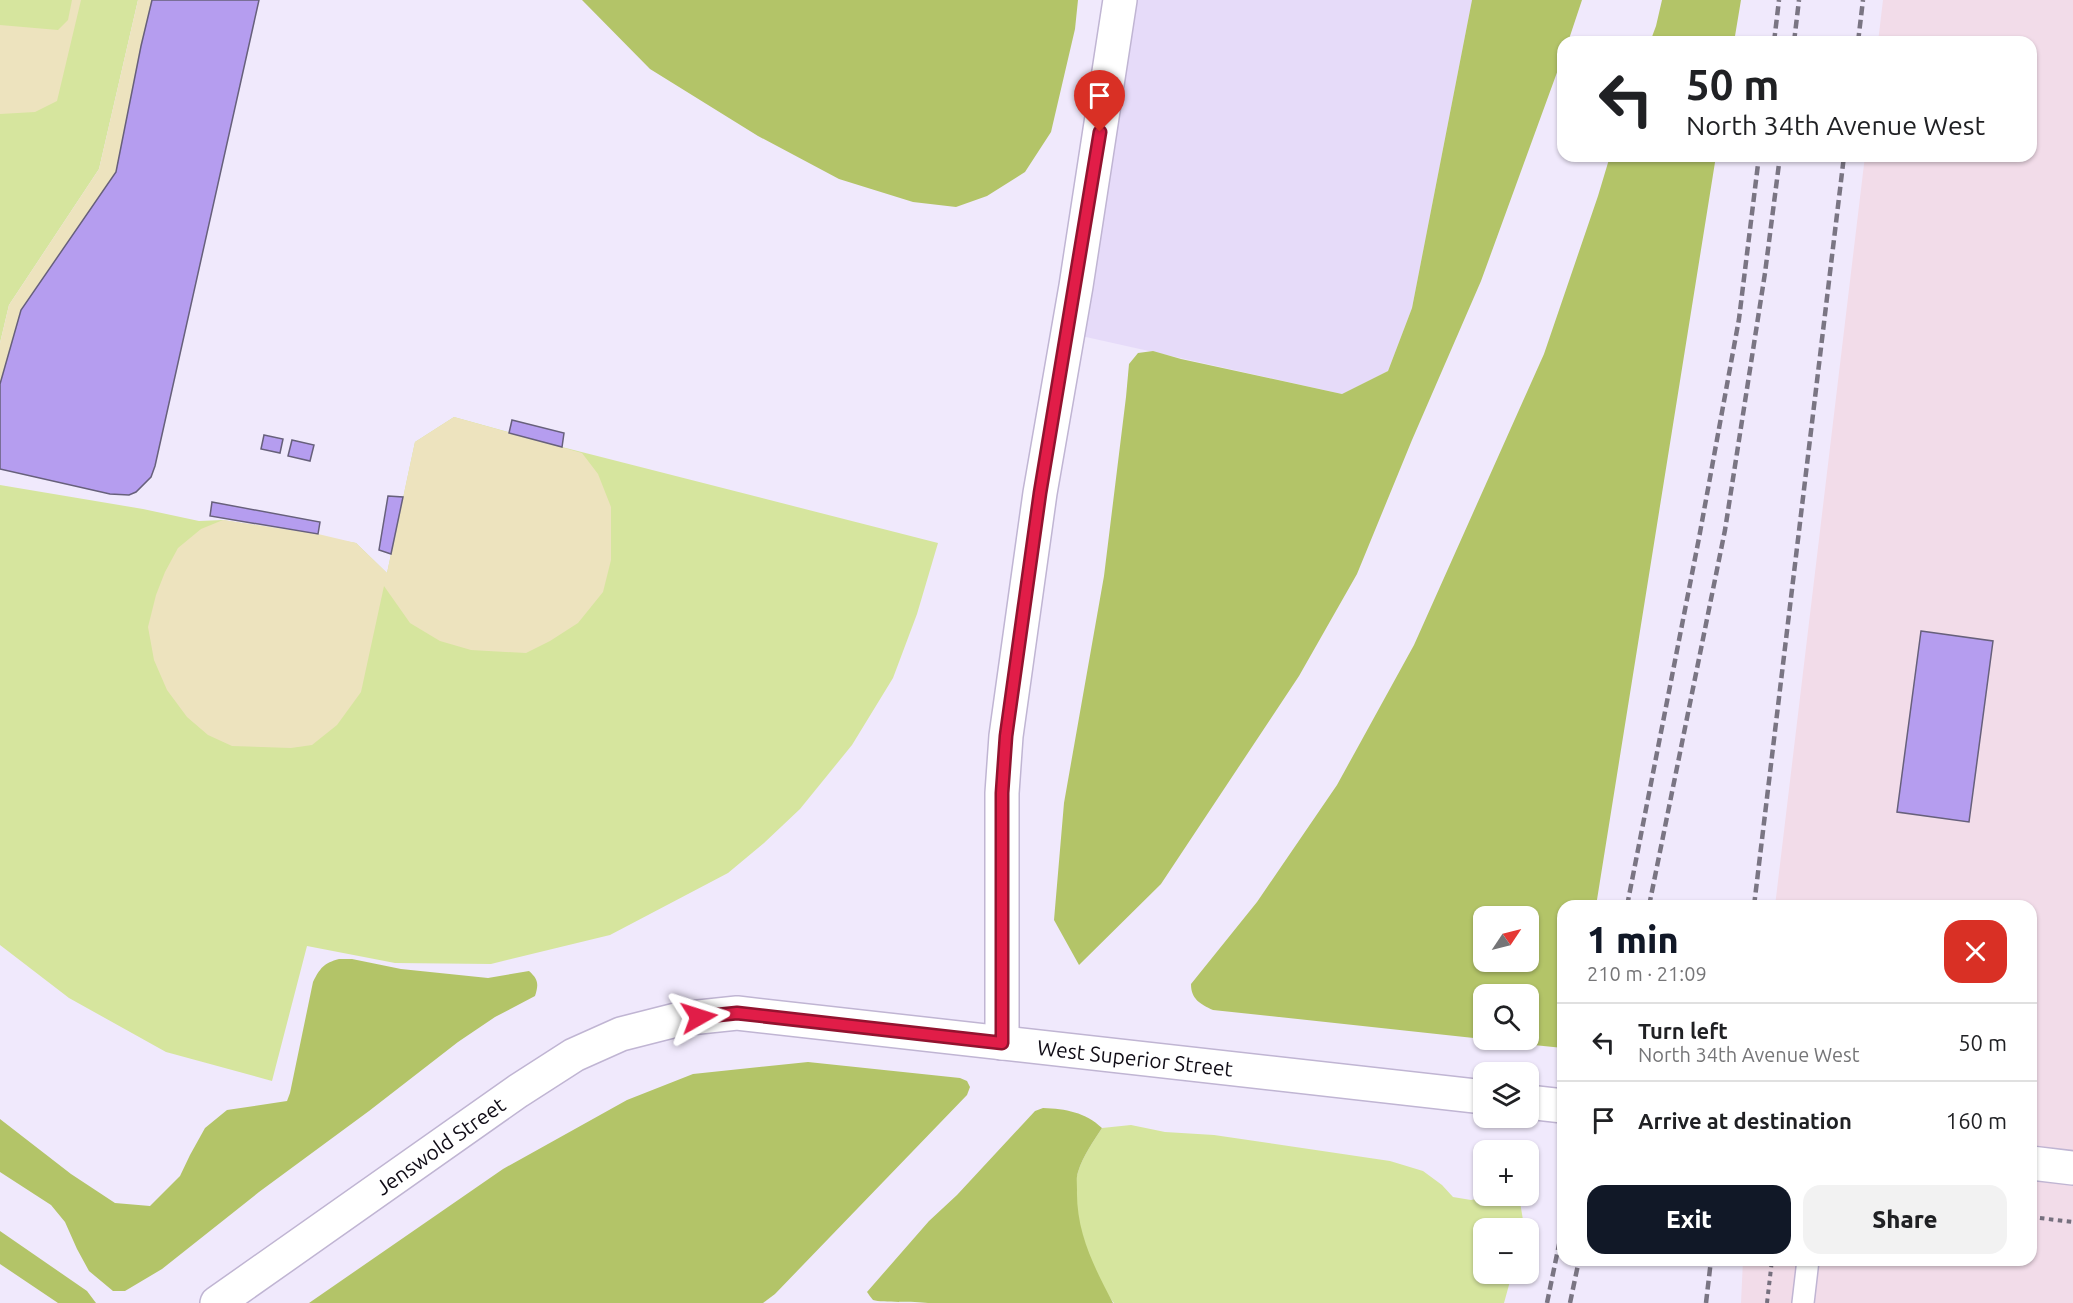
<!DOCTYPE html>
<html lang="en">
<head>
<meta charset="utf-8">
<style>
  body { margin:0; font-family:Ubuntu,sans-serif; background:#f2f2f2; color:#202124; height:100vh; display:flex; flex-direction:column; font-size:22px; white-space:nowrap }
  * { box-sizing:border-box; margin:0 }
  p { font-size:20px; color:#757577 }
  .icon { flex:none; width:33px; height:33px; fill:none; stroke:currentColor; stroke-width:2; stroke-linecap:round; stroke-linejoin:round }
  .map { position:relative; flex:1; overflow:hidden }
  .details { position:absolute; left:1557px; top:900px; width:480px; height:366px; display:flex; flex-direction:column; background:#fff; border-radius:18px; box-shadow:0 2px 4px #0004 }
  .details>* { flex:none }
  .top-card { position:absolute; left:1557px; top:36px; width:480px; height:126px; border-radius:18px; box-shadow:0 2px 4px #0004; background:#fff; color:#202124; overflow:hidden }
  .needle { width:39px; rotate:55deg }
  .controls { position:absolute; left:1473px; top:906px; display:grid; gap:12px }
  .controls a { display:grid; place-items:center; width:66px; height:66px; border-radius:12px; background:#fff; box-shadow:0 2px 4px #0004; font-size:30px }
  .pin { position:absolute; display:grid; place-items:center; width:51px; height:51px; color:#fff; margin:-62px -26px; border-radius:50% 50% 50% 0; rotate:-45deg; box-shadow:0 0 6px #0007 }
  .pin .icon { rotate:45deg }
  .me { position:absolute; width:66px; margin:-33px; rotate:84deg; stroke-linejoin:round; filter:drop-shadow(0 0 4px #0008) }
  .turn { display:flex; align-items:center; gap:21px; height:126px; padding:0 30px; font-size:27px }
  .turn .icon { width:78px; height:78px; stroke-width:2.5 }
  .turn b { display:block; font-size:42px; line-height:51px }
  .round { display:grid; place-items:center; flex:none; width:63px; height:63px; border-radius:18px; background:#f2f2f2 }
  .headline { display:flex; align-items:center; justify-content:space-between; height:102px; padding:0 30px }
  h1 { font-size:36px; font-weight:800; line-height:45px; color:#111827 }
  .primary-button { display:flex; gap:12px; margin-top:auto; padding:12px 30px }
  .primary-button a { flex:1; height:69px; border-radius:18px; background:#111827; color:#fff; font-size:24px; font-weight:800; line-height:69px; text-align:center }
  .primary-button a+a { background:#f2f2f2; color:#202124 }
  ul { padding:0; list-style:none }
  li { display:flex; align-items:center; gap:18px; height:78px; padding:0 30px; border-top:2px solid #e0e0e0 }
  li div { flex:1 }
  li b { display:block; font-size:22px }
  li em { font-style:normal }
  .map>svg:first-child { display:block }
</style>
</head>
<body>
<div class="map">
<svg width="2073" height="1303" viewBox="0 0 2073 1303">
  <rect width="100%" height="100%" fill="#f0e9fc"/>
  <path fill="#e6dbf9" d="M1120,0H1472L1412,308L1388,371L1342,394L1068,333Z"/>
  <path fill="#f2dce9" d="M1883,0H2073V1303H1741L1743,1260H2031V906H1775L1865,156H2031V42H1878Z"/>
  <path fill="#d6e59e" d="M0,0H138L99,169L9,305L0,343Z
    M454,417L562,447L938,543L917,614L893,678L852,745L800,809L764,843L728,873L610,935L491,964L395,963L307,946L272,1081L166,1052L69,998L0,945V485L143,509L199,521L223,520L356,543L387,573L415,442Z
    M1131,1125L1165,1132L1214,1135L1390,1161L1423,1171L1442,1185L1453,1197L1471,1200L1491,1196H1519L1523,1220L1521,1228H1484V1274H1512L1504,1303H1114C1093,1279 1067,1204 1078,1172C1083,1156 1093,1142 1102,1128Z"/>
  <path fill="#b3c468" fill-rule="evenodd" d="M582,0H1078L1075,29L1051,132L1025,172L987,196L956,207L913,202L839,179L758,136L650,69Z
    M1472,0H1582L1568,42H1563V56L1481,281L1412,440L1357,574L1299,676L1161,884L1079,965L1054,920L1064,803L1104,576L1126,397L1129,364L1138,353L1153,351L1181,359L1342,394L1388,371L1412,308Z
    M1662,0H1741L1734,42H1650L1656,26Z
    M1610,156H1716L1596,906H1563V1048L1485,1040H1528V994H1484L1483,1039L1213,1010C1200,1004 1191,999 1191,984L1257,902L1337,785L1414,645L1544,354L1598,196ZM1528,916V962H1484V916Z
    M339,959H352L401,969L488,978L529,971C538,979 539,984 535,996L495,1017L458,1042L369,1111L259,1192L162,1269L125,1291H113L89,1271L77,1249L65,1222L51,1205L0,1172V1119L71,1174L115,1203L150,1206L180,1176L190,1155L205,1128L227,1110L287,1101L290,1093L313,982C320,968 324,963 339,959Z
    M808,1062L960,1078L967,1081L970,1087L967,1095L775,1294L763,1303H309L503,1169L627,1100L693,1074Z
    M1043,1108C1066,1109 1085,1112 1102,1128C1093,1142 1083,1156 1078,1172C1076,1178 1077,1184 1077,1190C1076,1232 1094,1267 1113,1303H928C914,1301 883,1303 873,1300C872,1299 867,1292 867,1292L929,1221L957,1195L1035,1111Z
    M0,1231L87,1291L96,1303H58L0,1264Z"/>
  <path fill="#ede3be" d="M72,0H81L57,101L35,112L0,114V25L58,30L68,20Z
    M138,0H152L116,172L21,309L0,384V343L9,305L99,169Z
    M454,417L582,453L598,474L611,507V560L603,592L578,623L550,641L526,653L471,650L440,641L410,623L384,586L361,692L337,725L312,745L291,748L232,746L208,735L187,717L167,690L154,660L148,627L156,595L165,572L178,548L201,529L223,520L318,534L356,543L387,573L415,442Z"/>
  <path fill="#b59def" stroke="#67607b" stroke-width="1.5" d="M152,0H259L155,466L151,477L136,492L129,495L110,494L0,469V384L21,310L116,172L141,46Z
    M512,420L564,433L562,447L509,433Z
    M264,435L283,439L280,453L261,449Z
    M292,440L314,445L310,461L288,456Z
    M388,496L403,497L391,554L379,550Z
    M212,502L320,522L318,534L210,516Z
    M1921,631L1993,641L1969,822L1897,812Z"/>
  <g fill="none" stroke-linecap="round" stroke-linejoin="round">
    <g stroke="#c0b5d3" stroke-width="24">
      <path id="lane" d="M1803,1303L1808,1260"/>
    </g>
    <g stroke="#c0b5d3" stroke-width="36">
      <path id="street" d="M1002,1043V793L1006,736L1040,493L1076,286L1120,0"/>
    </g>
    <g stroke="#c0b5d3" stroke-width="36">
      <g id="secondary">
        <path d="M1528,1102L1563,1106"/>
        <path d="M2031,1163L2073,1168"/>
        <path id="s1" d="M217,1303L518,1091L574,1055L621,1034L680,1019L737,1013L1484,1097"/>
      </g>
    </g>
    <path stroke="#76707e" stroke-width="4" stroke-dasharray="4.5 4.5" stroke-linecap="butt" d="M2031,1217L2073,1222
      M1767,1303L1772,1260"/>
    <use href="#lane" stroke="#fff" stroke-width="21"/>
    <use href="#street" stroke="#fff" stroke-width="33"/>
    <use href="#secondary" stroke="#fff" stroke-width="33"/>
    <path stroke="#7a7583" stroke-width="4.5" stroke-dasharray="9 4.5" stroke-linecap="butt" d="M1774,42L1779,0
      M1794,42L1799,0
      M1858,42L1863,0
      M1627,906L1699,538L1739,319L1759,156
      M1649,906L1725,530L1765,273L1780,156
      M1754,906L1844,156
      M1547,1303L1563,1225
      M1570,1303L1579,1260
      M1706,1303L1711,1260"/>
  </g>
  <g fill="none" stroke-linecap="round" stroke-linejoin="round">
    <g stroke="#92132f" stroke-width="15">
      <path id="route" d="M699,1017L737,1013L1002,1043V793L1006,736L1040,493L1100,132"/>
    </g>
    <use href="#route" stroke="#e11d48" stroke-width="10"/>
  </g>
  <g text-anchor="middle" dominant-baseline="central" stroke-width="4.5" stroke-linejoin="round" paint-order="stroke">
    <g font-size="21" fill="#100c16" stroke="#fff">
      <text stroke="none"><textPath href="#s1" startOffset="1005">West Superior Street</textPath></text>
      <text stroke="none"><textPath href="#s1" startOffset="273">Jenswold Street</textPath></text>
    </g>
  </g>
</svg>
<div class="controls">
<a><svg class="needle" viewBox="-14 -14 28 28"><path d="M0-13l5 13h-10z" fill="#e53935"/><path d="M0 13l5-13h-10z" fill="#757577"/></svg></a>
<a><svg class="icon" aria-label="search" viewBox="0 0 24 24"><circle cx="10" cy="10" r="6"/><path d="M15 15l6 6"/></svg></a>
<a><svg class="icon" aria-label="layers" viewBox="0 0 24 24"><path d="M12 4l9 5-9 5-9-5zM3 14l9 5 9-5"/></svg></a>
<a>+</a>
<a>−</a>
</div>
<div class="pin" style="left:1100px;top:132px;background:#d93025"><svg class="icon" aria-label="arrive" viewBox="0 0 24 24"><path d="M6 21V4h12l-3 4 3 4H6"/></svg></div>
<svg class="me" style="left:699px;top:1017px" viewBox="-20 -20 40 40"><path d="M0-17L14 15 0 8-14 15z" fill="#e11d48" stroke="#fff" stroke-width="4"/></svg>
<div class="top-card">
<div class="turn"><svg class="icon" aria-label="left" viewBox="0 0 24 24"><path d="M17 20v-9H6M10 6l-5 5 5 5"/></svg><div><b>50 m</b>North 34th Avenue West</div></div>
</div>
<section class="details">
<div class="headline"><div><h1>1 min</h1><p>210 m · 21:09</p></div><a class="round" style="background:#d93025;color:#fff"><svg class="icon" aria-label="close" viewBox="0 0 24 24"><path d="M6 6l12 12M18 6L6 18"/></svg></a></div>
<ul>
<li><svg class="icon" aria-label="left" viewBox="0 0 24 24"><path d="M17 20v-9H6M10 6l-5 5 5 5"/></svg><div><b>Turn left</b><p>North 34th Avenue West</p></div><em>50 m</em></li>
<li><svg class="icon" aria-label="arrive" viewBox="0 0 24 24"><path d="M6 21V4h12l-3 4 3 4H6"/></svg><div><b>Arrive at destination</b></div><em>160 m</em></li>
</ul>
<div class="primary-button"><a>Exit</a><a>Share</a></div>
</section>
</div>
</body>
</html>
